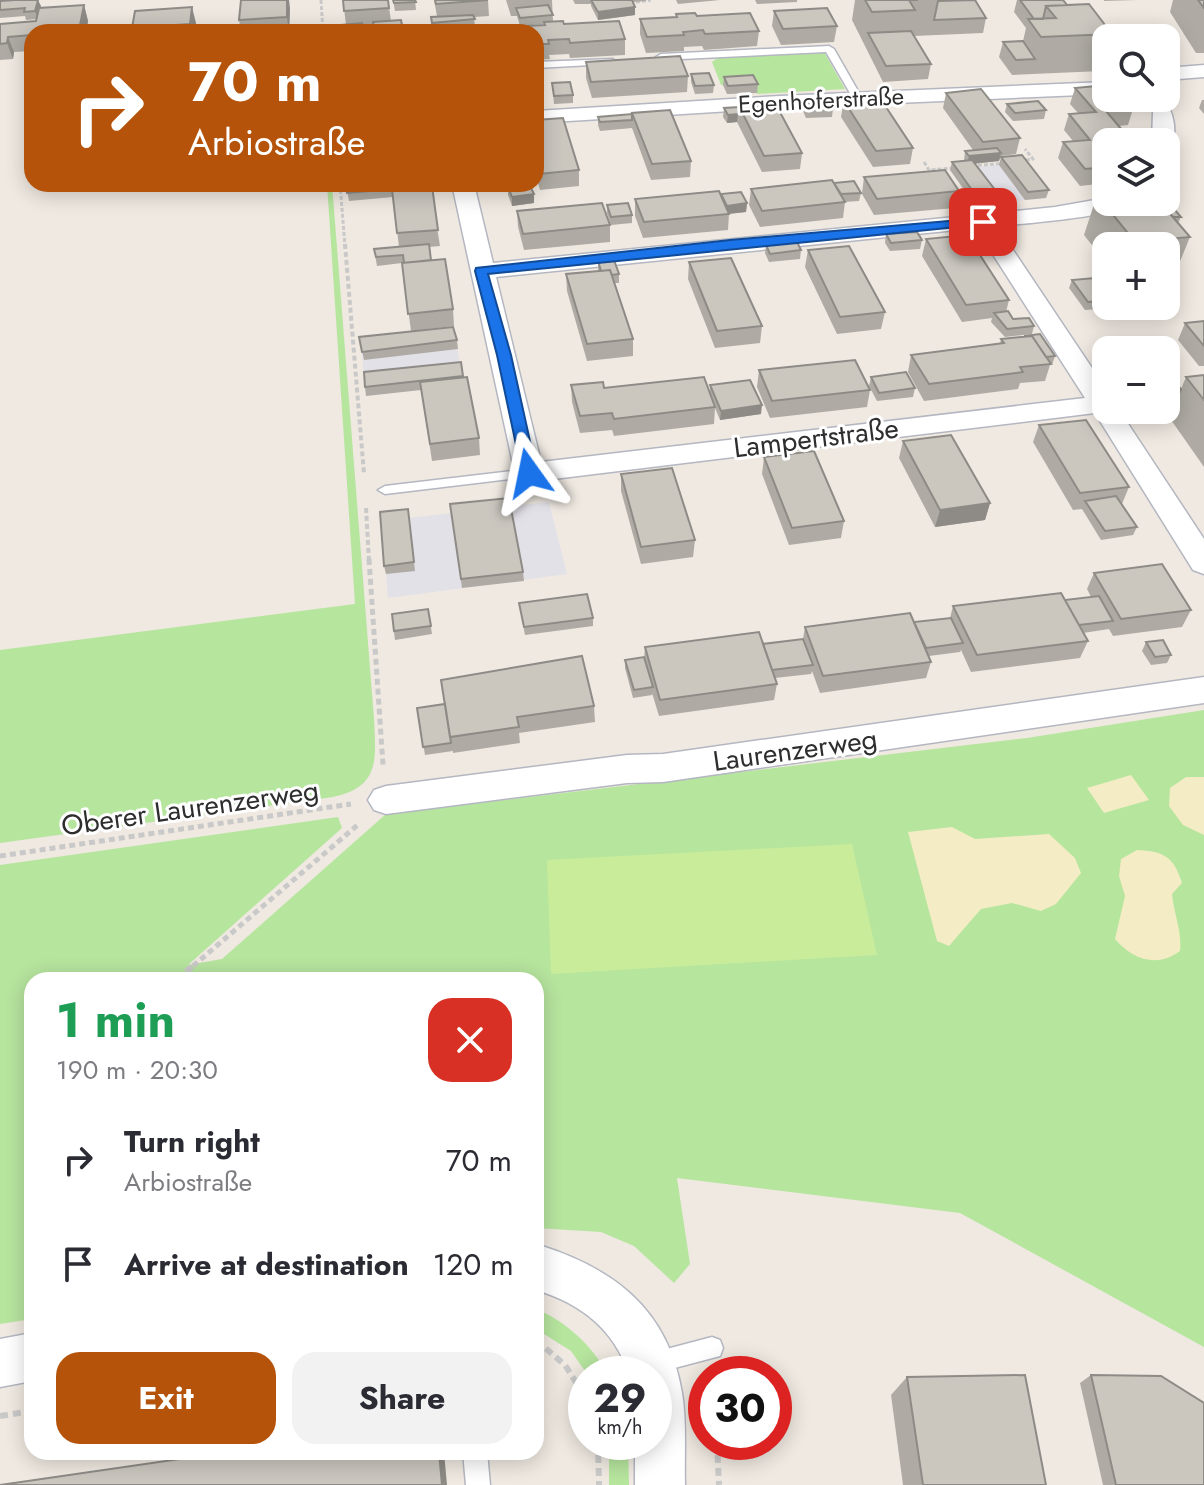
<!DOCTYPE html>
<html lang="en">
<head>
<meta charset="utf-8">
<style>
  body { margin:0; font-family:Jost,sans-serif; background:#f2f2f3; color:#2b2b33; height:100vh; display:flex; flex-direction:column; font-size:30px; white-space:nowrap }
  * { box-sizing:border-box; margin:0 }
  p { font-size:26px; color:#7c7c81 }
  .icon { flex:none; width:44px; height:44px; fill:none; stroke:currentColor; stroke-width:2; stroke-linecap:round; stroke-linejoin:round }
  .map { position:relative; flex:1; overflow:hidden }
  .drawer { position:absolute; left:24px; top:972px; width:520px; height:488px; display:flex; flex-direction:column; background:#fff; border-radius:24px; box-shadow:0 4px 20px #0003 }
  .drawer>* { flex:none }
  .guide { position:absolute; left:24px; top:24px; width:520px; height:168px; border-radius:24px; box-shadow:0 4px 20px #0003; background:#b45309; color:#fff; overflow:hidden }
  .tools { position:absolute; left:1092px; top:24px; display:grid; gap:16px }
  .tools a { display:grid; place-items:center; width:88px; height:88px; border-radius:16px; background:#fff; box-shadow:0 4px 20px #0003; font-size:40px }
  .speed { position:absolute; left:568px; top:1356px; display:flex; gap:16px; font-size:40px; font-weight:700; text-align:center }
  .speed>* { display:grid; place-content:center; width:104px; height:104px; border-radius:50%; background:#fff; box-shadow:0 4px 20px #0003; line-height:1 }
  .speed small { font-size:20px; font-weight:400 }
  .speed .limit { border:12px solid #d22; background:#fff; color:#111 }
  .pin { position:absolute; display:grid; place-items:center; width:68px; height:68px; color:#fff; margin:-34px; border-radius:16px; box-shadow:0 4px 12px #0006 }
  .me { position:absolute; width:88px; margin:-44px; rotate:348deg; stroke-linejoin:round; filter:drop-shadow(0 0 6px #0008) }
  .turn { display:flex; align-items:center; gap:28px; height:168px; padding:0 32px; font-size:36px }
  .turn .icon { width:104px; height:104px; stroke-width:2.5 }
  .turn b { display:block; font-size:56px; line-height:68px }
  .round { display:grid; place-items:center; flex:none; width:84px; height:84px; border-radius:24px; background:#f2f2f3 }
  .overview { display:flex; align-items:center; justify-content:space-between; height:136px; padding:0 32px }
  h1 { font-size:48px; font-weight:700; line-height:60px; color:#1e9e55 }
  .action { display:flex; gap:16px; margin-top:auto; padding:16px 32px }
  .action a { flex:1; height:92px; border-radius:24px; background:#b45309; color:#fff; font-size:32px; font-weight:700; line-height:92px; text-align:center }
  .action a+a { background:#f2f2f3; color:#2b2b33 }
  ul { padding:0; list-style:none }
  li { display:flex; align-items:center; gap:24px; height:104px; padding:0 32px }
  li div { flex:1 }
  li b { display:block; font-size:30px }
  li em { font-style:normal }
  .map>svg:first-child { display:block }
</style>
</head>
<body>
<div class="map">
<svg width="1204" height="1485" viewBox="0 0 1204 1485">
  <rect width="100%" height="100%" fill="#efe9e1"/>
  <path fill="#e3e1e8" d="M1019,163L1046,198L975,205L950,170Z
    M455,336L464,385L366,396L361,345Z
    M549,502L567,574L388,598L382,521Z"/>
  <path fill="#b6e59e" d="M824,52L845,89L757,94L752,83L721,85L712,62L720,56Z
    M327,184H332L374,719C376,760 380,787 333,797L0,843V650L355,604Z
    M1204,710V1347L960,1213L677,1178L690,1264L674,1283L634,1246L601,1232L536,1228V980H32V1319L0,1324V865L338,817L342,828L188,965L222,959L386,814L1027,738Z
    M536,1309C566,1321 592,1346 608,1374H587L571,1351L536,1329Z
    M609,1442H628L629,1485H609Z"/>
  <path fill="#f3ecc5" d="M1131,775L1149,800L1104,813L1087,788Z
    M1186,777H1204V835L1183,825L1169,806L1170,788Z
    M952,827L975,839L1049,834L1075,858L1081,873L1056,904L1041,911L1012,903L981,909L949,946L937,941L908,832Z
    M1137,850C1164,851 1174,857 1182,883L1172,894C1174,915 1182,930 1180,951C1157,968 1133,960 1115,939L1125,896L1119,876L1121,859Z"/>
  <path fill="#c9ec9a" d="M852,844L877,955L551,974L547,860Z"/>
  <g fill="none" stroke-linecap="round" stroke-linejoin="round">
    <g stroke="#b4b7c1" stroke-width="3">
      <path id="service" d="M829,46L834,49L862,98L860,100H854L826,52L661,60L656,57L661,54Z
        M613,59L615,61L610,64L536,68V62Z
        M529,469L536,473L534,476L385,494L378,490L385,486Z
        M712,1337L720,1340L723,1348L720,1356L652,1374L644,1371L641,1363L644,1355Z
        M463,1452H487L490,1485H466Z"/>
    </g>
    <g stroke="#b4b7c1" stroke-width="3">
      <path id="minor" d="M1204,65V77L1166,80V68Z
        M1106,82V94L780,108L536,123V111L780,96Z
        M1144,98H1164C1173,112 1178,130 1171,147L1166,148V142H1152L1153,112Z
        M452,184H474L493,263L1055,207L1106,198V202H1135C1124,216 1020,224 997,226L1106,389V410H1119L1204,539V574L1193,570L1095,413L529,482L519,480L515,473ZM976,228L1085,398L541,462L496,277Z
        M1204,677V703L663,782L627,783L386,814L374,810L368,800L374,790L386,786L627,755L663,754Z
        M536,1244C613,1268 668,1308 682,1393C687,1422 684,1455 685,1485H635V1442H654V1374H629C614,1329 580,1303 536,1290Z
        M32,1333V1381L0,1387V1339Z"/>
    </g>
    <path stroke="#c9c9c9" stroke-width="3" stroke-dasharray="4 2" stroke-linecap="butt" d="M321,0L323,32
      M630,3L651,0
      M1020,161L1033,159L1025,149
      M924,162L929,170L954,168
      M972,166L1006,163
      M340,184L345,246"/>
    <path stroke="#c9c9c9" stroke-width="4" stroke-dasharray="5 3" stroke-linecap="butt" d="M345,244L364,474
      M366,508L369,561"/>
    <path stroke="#c9c9c9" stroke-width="5" stroke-dasharray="6 4" stroke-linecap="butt" d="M369,559L383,765
      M0,856L351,804
      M193,966L360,823"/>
    <path stroke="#c9c9c9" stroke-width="6" stroke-dasharray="8 5" stroke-linecap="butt" d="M176,980L195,964
      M536,1340L565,1365L586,1398
      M0,1416L32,1411
      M598,1442L599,1485
      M717,1442L719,1485"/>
    <use href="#service" fill="#fff" fill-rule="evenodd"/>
    <use href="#minor" fill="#fff" fill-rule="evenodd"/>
  </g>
  <path fill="#afaba4" d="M343,0H388L391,21L403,32H375L374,24L362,25L364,32H343L342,25H346Z
    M393,0H415L416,10L395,11Z
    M434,0H488L489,16L474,17L475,27L433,30L431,17L437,16Z
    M506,0H552L553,21L625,39V55L570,58L569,54L549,55L550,59L536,60V32L544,25V24L520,26L517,16H511Z
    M573,0H646V1L633,2L635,15L598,20L591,6V4H575Z
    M676,0H720L678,4Z
    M755,0H797V2L757,4Z
    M855,0H938V1L986,18L983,33L914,36L931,64L928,79L883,82L852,20Z
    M1017,0H1063L1067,5L1112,34L1111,38H1106V62L1104,59L1101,71L1012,75L999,57L1003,42L1023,41L1026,28L1014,12Z
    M1104,0H1137L1104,1Z
    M1173,0H1204V53H1196L1170,12Z
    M0,1L41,6L40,8L84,5L88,21L86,32H32V51L14,52L13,59L0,60V24L36,21L37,19L26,20L25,16L0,18Z
    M290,8L289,32H241L239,20Z
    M774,11L837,26L834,42L781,45L772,26Z
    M676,14L697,16L759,31L757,46L704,50L702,46L684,47V51L646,53L640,34V19L676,17Z
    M196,23L194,32H133L132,28Z
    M586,62L688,76L687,92L592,98L586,78Z
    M536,65L543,85V101L536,102Z
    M691,74L714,85L713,93L695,94L691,82Z
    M724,77L758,84L757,93L727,94L723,85Z
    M552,83L573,95V103L554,104Z
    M1075,88L1133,109L1128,125L1119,126L1128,137L1126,142H1106V183L1080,186L1058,158L1063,142L1073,141L1064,130L1069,114L1078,113L1070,104Z
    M946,93L1020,138L1016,154L1001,156L999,161L975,164L999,195L997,203L975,205L950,170L952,162L964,161L965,151L973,150L943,108Z
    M1202,100H1204V114L1199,108Z
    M844,101L913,148L910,164L873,167L841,117Z
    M804,103L833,109L832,117L806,118L803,111Z
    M1007,104L1046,110L1044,119L1013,121L1005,112Z
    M739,107L802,153L800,169L762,172L737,122L727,123L723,117L724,108Z
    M632,114L691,161L690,177L651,180L632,128L600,131L598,125V117Z
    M536,120L579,170V186L540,190L536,176Z
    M1001,157L1049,190L1046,198L1025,200L999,165Z
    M864,177L959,191L955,208L874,215L862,194Z
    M834,183L861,193L859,201L845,202L843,218L760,227L749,205L751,189Z
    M346,184H430L440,246L429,247L431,260L453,309L454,326L411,331L402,263L377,266L374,249L399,247L393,197L349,201Z
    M508,187L534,194V203L512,206L508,195Z
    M721,195L747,203L746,212L729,214L728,230L643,238L635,216V199Z
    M1097,195L1181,217L1178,223L1190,237L1174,276L1166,277V246H1106V263L1084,235Z
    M607,205L632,215V223L611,225L607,213Z
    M517,211L610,225V242L524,250L518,227Z
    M886,234L922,240L920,249L890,251L885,243Z
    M926,239L1009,300L1006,312L1013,319L1034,326L1032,334L1005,337L991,322L992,318L962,322L922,256Z
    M766,245L801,250L800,259L769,262L765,253Z
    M808,250L885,312L881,329L837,334L805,267Z
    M598,261L619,274V283H615L633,339V356L587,361L567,291L566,274L598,271Z
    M689,262L762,326L760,343L715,348L688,279Z
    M1072,280L1106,291V306H1110L1109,308L1085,310L1069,288Z
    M1204,321V366H1199L1178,340L1185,323Z
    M359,337L457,340L458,349L364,360Z
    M1001,339L1055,356L1052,365H1050L1045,381L1020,383L1018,389L924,401L908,372L911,355L1000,344Z
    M759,370L870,390L867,407L770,418L757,387Z
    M1204,375V467L1169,417L1170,415L1158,416L1153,410H1166V389H1181L1186,377Z
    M463,377L479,438L480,455L432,461L421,390L366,396L365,387Z
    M871,377L915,388L913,397L877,401L869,386Z
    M571,385L710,393V385L761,414L720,420L715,408L714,424L614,436L612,430L580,433L572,402Z
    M1039,425L1129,487L1122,504L1137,527L1133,535L1101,540L1082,509L1073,510L1033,442Z
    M903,441L990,503L985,520L935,527L899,458Z
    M764,457L844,521L841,538L789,545L762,474Z
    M621,474L695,540L693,557L641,564L621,491Z
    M450,504L523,572L524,581L462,588Z
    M408,509L415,571L386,574L384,566Z
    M1094,573L1191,610L1182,627L1113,636L1109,629L1083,633L1088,641L1080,658L971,672L961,650L960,652L929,656L931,662L926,678L820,693L812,671L811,674L775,678L777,684L774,700L659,716L652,693V695L633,698L625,668V660L644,659L645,647L763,644L803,639L805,627L914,622L950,618L953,606L1065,600L1091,597L1087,589Z
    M519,603L593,618V626L525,635Z
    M428,609L432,634L395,640L392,614Z
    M1146,642L1171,655L1167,663L1151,665L1142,651Z
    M594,706L595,722L519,733L520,743L453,753V751L425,755L417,708Z
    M1091,1375L1204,1485H1103L1080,1383Z
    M907,1377L1046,1485H903L891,1395Z"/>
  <path fill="#8e8b86" d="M38,0L41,6L38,19L35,11Z
    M287,0H289L290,8L289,32L287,17Z
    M84,5L88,21L86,32H82L80,25Z
    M192,7L196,23L194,32H192L190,24Z
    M635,7V15L598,20V12Z
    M402,25L403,32H375L374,27Z
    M363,28L364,32H343V30Z
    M8,37L14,52L13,59L7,43Z
    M738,114L737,122L727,123L728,115Z
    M1001,153L999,161L967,164L969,156Z
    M534,194V203L512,206V197Z
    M747,203L746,212L726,214L727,206Z
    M762,405L761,414L720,420L721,411Z
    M990,503L985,520L935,527L940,510Z
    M439,1452H444L447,1485H442Z"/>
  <path fill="#cbc7bf" stroke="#8e8b86" stroke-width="2" d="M15,0H38L35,11L24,12L25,8L0,10V1Z
    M241,0H287V17L239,20Z
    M343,0H388L389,8L344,11Z
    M393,0H415L416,2L394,3Z
    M435,0H488L436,4Z
    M591,0H632L635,7L598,12Z
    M865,0H918H909L915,10L872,12Z
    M975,0L986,18L934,20L938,1Z
    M1020,0H1063L1067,5L1046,6L1043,19H1034Z
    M1198,0H1204V8Z
    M1089,4L1112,34L1041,37L1028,19L1056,18L1046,6Z
    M84,5L80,25L37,28L36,32H32V35L8,37L7,43L0,44V24L36,21L39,8Z
    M548,5L553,15L520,18L516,8Z
    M192,7L190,24L132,28L135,11Z
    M827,8L837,26L783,29L774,11Z
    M695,13L697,16L750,13L759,31L705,34L703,30L683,32L684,35L647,37L640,19L677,17L676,14Z
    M473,15L475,19L432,23L431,17Z
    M401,20L402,25L374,27L373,22Z
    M563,21L564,24L619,21L625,39L570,43L569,39L548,40L549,44H536V32H508L507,27L545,25L544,22Z
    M362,23L363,28L343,30L342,25Z
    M483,29V32H432Z
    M911,31L931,64L886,66L868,33Z
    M1023,41L1035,59L1016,60L1003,42Z
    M680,56L688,76L591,82L586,62Z
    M536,65H538L543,85L536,86Z
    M709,73L714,85L695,86L691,74Z
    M753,75L758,84L728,86L724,77Z
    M570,82L573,95L554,96L552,83Z
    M1106,85V98H1123L1133,109L1106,111L1128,137L1102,139L1106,144V167L1085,169L1063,142L1090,140L1069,114L1096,112L1075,88Z
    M981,89L1020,138L983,142L946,93Z
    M880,98L913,148L876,151L844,101Z
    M1038,101L1046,110L1015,113L1007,104Z
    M830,102L833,109L807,110L804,103Z
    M775,103L802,153L764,156L739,106Z
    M739,107L738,114L728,115L724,108Z
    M670,110L691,161L652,164L632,113Z
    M632,114V120L600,122L598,117Z
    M563,118L579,170L539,174L536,163V120Z
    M997,148L1001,153L969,156L965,151Z
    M1022,155L1049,190L1028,192L1001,157Z
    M972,160L999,195L977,197L952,162Z
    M945,170L959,191L877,199L864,177Z
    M832,180L845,202L762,211L751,189Z
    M854,181L861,193L841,194L834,183Z
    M346,184H430L431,186L347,193Z
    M529,184L534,194L512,197L508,187Z
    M432,186L438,230L397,233L392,189Z
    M719,191L729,214L644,222L635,199Z
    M741,192L747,203L727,206L721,194Z
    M1106,194V202H1160L1190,237L1135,242L1097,195Z
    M1166,200L1181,217H1173L1160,202H1166Z
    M602,203L610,225L523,234L517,211Z
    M628,203L632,215L611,217L607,205Z
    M917,232L922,240L891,243L886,234Z
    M967,235L1009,300L966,305L926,239Z
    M797,242L801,250L770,254L766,245Z
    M429,244L431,260L404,263L403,255L376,257L374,249Z
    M849,246L885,312L840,317L808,250Z
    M731,258L762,326L717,331L689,262Z
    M445,259L453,309L408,314L402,263Z
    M614,260L619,274L612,275L610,270L601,271L598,261Z
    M610,270L633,339L587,344L566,274Z
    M1095,278L1106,291V300L1088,302L1072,280Z
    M1008,311L1013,319L1029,318L1034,326L1007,329L994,313Z
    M1204,321V346L1185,323Z
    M453,327L457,340L362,352L359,337Z
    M1040,334L1055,356L1046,357L1032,336H1024Z
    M1032,336L1051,364L1020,367L1023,372L929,384L911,355L1004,343L1001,339Z
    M855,360L870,390L772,401L759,370Z
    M461,362L463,376L365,387L364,372Z
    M906,372L915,388L879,393L871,377Z
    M1204,375V400L1186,377Z
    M467,377L479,438L430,444L420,382Z
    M704,377L715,407L614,419L612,413L580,416L571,385L603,382L604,388Z
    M750,380L762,405L721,411L710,385Z
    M1179,387L1181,389L1174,406L1166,407V389Z
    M1086,420L1129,487L1080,493L1039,425Z
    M951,435L990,503L940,510L903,441Z
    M814,451L844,521L792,528L764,457Z
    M672,468L695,540L641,547L621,474Z
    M1116,496L1137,527L1105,531L1085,501Z
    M509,498L523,572L461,579L450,504Z
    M408,509L414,562L384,566L380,512Z
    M1162,564L1191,610L1121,619L1094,573Z
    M1061,593L1088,641L977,655L953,606Z
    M587,594L593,618L524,627L519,603Z
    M1099,596L1113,621L1079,625L1065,600Z
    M428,609L431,626L394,631L392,614Z
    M910,613L931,662L823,676L805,627Z
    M951,618L963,643L926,648L914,622Z
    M759,632L777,684L660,700L645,647Z
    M803,639L813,665L772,670L763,644Z
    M1163,640L1171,655L1155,657L1146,642Z
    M582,656L594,706L517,717L519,727L450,737L441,680Z
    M644,657L653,687L634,690L625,660Z
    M445,704L451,743L423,747L417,708Z
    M1025,1375L1046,1485H923L907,1377Z
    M1091,1375L1161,1376L1204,1403V1485H1116Z
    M228,1452H439L442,1485H0Z"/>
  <path fill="#1a73e8" stroke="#114b97" stroke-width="2" d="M983,218L987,219V224L488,274L511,355L537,473L529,478L522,473L497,355L475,271L476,268L730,240Z"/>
  <g text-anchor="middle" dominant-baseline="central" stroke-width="6" stroke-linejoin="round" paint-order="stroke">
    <g font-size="24" fill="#2e2e2e" stroke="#fff">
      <text transform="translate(821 100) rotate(-3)">Egenhoferstraße</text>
    </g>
    <g font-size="28" fill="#2e2e2e" stroke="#fff">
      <text transform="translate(816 438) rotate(-7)">Lampertstraße</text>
      <text transform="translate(795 750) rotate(-8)">Laurenzerweg</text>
      <text transform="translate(190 808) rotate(-8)">Oberer Laurenzerweg</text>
    </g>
  </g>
</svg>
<div class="tools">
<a><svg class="icon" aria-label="search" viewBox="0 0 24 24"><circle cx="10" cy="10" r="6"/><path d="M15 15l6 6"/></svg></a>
<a><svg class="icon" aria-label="layers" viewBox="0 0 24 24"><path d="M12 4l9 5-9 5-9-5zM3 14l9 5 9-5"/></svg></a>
<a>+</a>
<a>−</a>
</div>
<div class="speed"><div>29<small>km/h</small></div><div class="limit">30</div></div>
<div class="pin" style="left:983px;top:222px;background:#d93025"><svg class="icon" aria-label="arrive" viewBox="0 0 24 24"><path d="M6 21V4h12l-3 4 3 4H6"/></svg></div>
<svg class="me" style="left:529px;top:473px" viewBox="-20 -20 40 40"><path d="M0-17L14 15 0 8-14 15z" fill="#1a73e8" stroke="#fff" stroke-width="4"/></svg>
<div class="guide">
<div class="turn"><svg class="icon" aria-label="right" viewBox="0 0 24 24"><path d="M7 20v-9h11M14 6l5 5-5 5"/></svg><div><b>70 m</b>Arbiostraße</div></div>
</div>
<section class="drawer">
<div class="overview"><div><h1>1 min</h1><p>190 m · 20:30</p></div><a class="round" style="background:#d93025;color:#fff"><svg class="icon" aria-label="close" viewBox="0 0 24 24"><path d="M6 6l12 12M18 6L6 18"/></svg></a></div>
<ul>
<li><svg class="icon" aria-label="right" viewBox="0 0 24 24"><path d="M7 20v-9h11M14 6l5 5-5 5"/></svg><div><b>Turn right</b><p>Arbiostraße</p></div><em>70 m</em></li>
<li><svg class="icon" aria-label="arrive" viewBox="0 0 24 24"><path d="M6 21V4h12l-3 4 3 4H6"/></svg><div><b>Arrive at destination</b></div><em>120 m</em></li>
</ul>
<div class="action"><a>Exit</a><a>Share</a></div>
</section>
</div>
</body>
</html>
